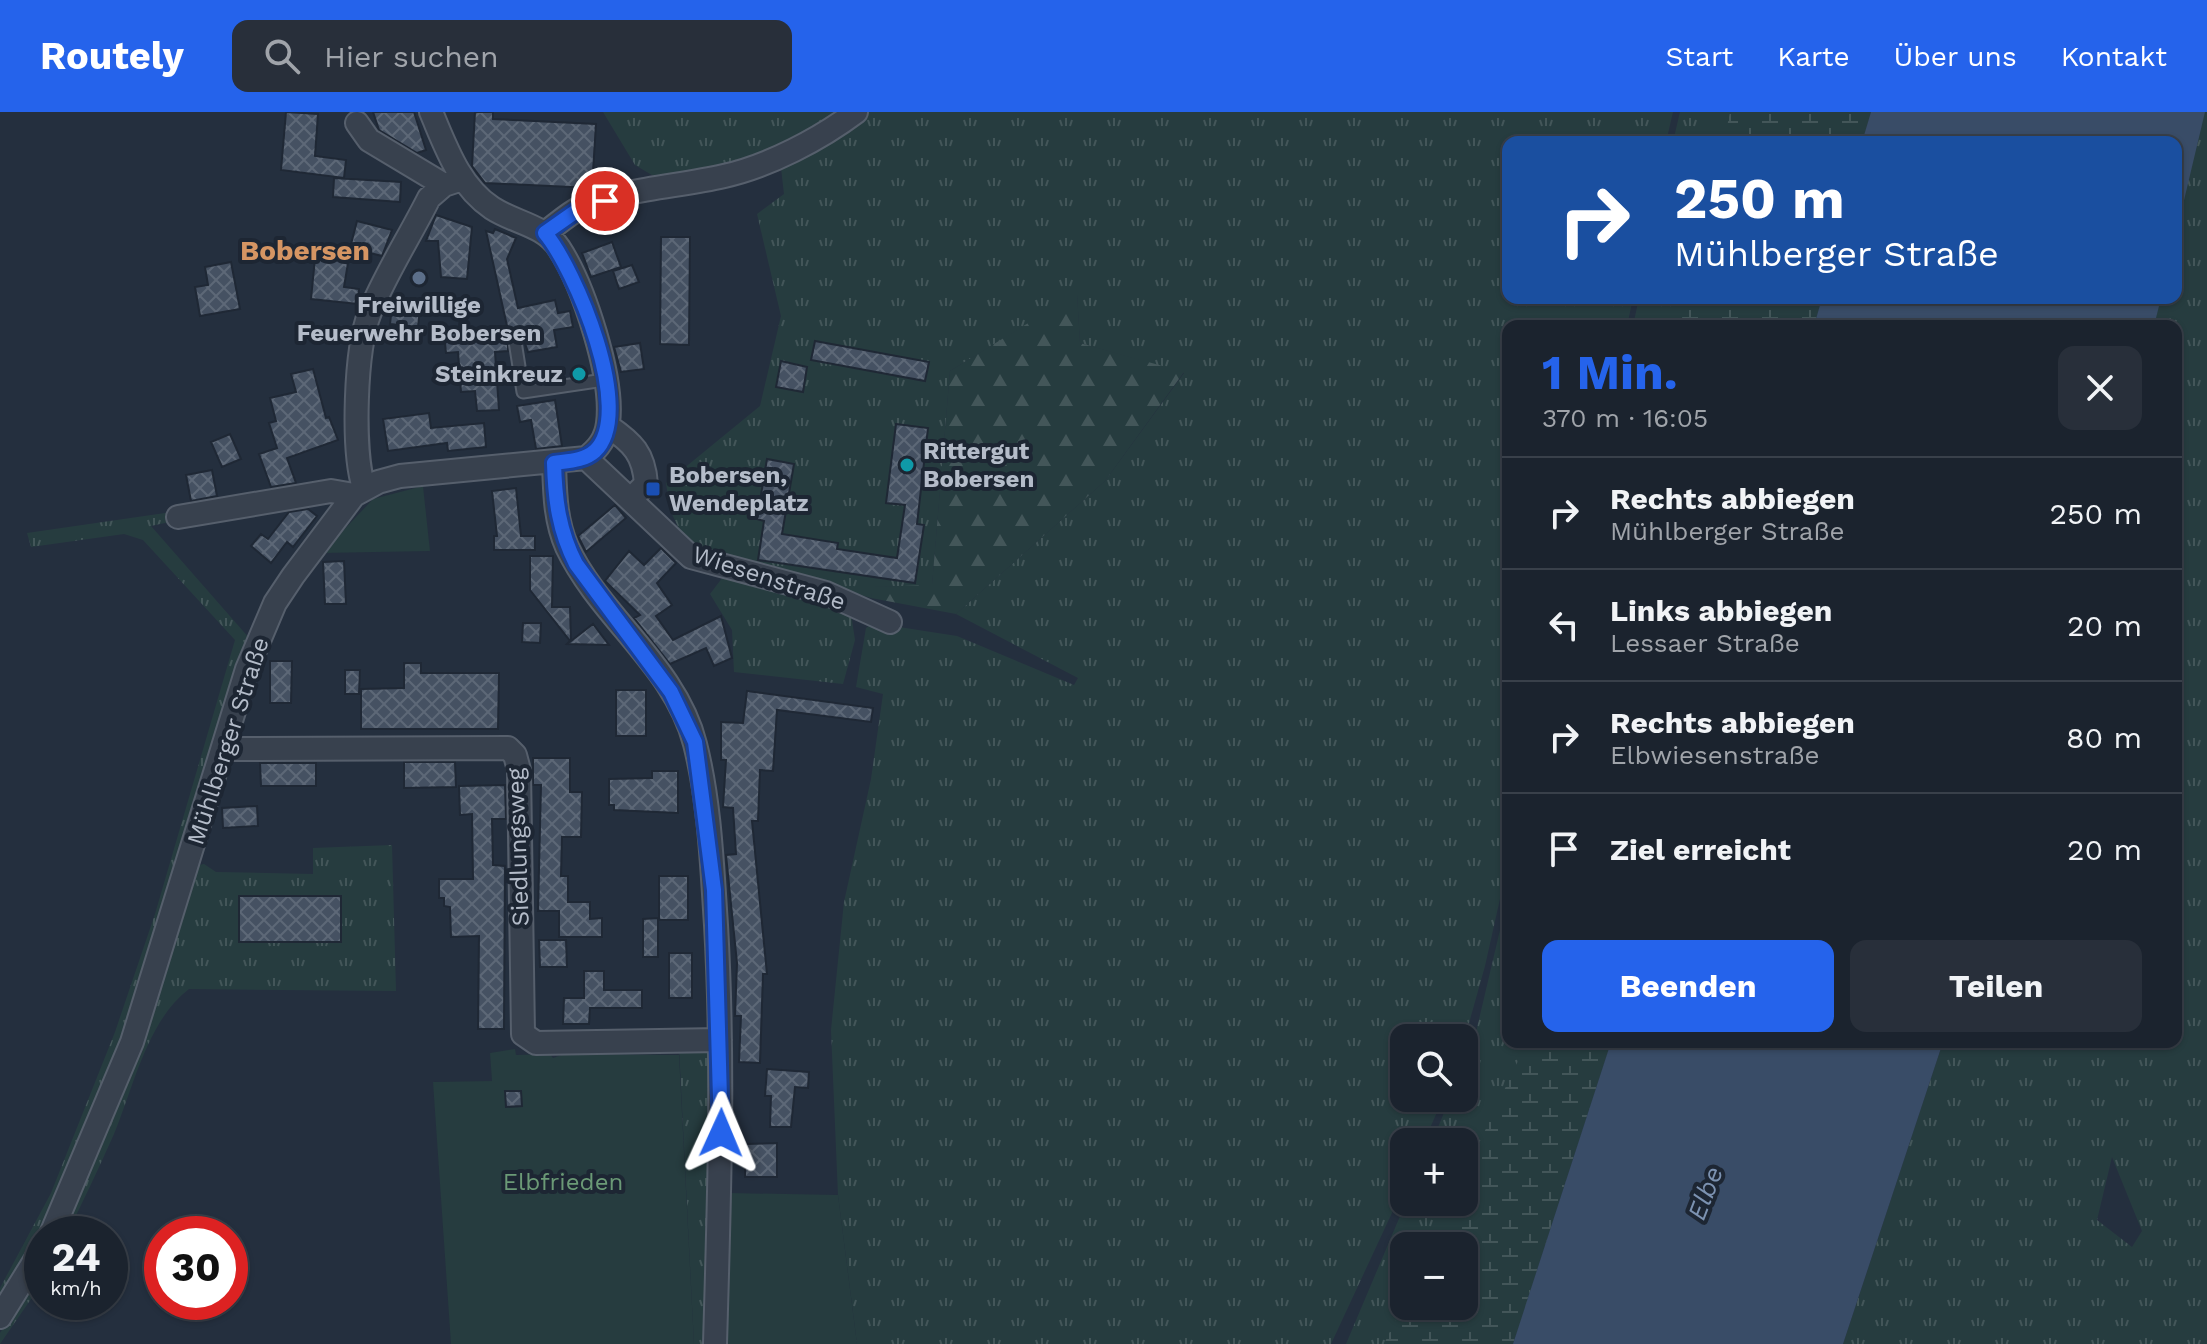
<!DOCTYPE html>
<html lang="de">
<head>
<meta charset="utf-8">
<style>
  body { margin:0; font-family:"Work Sans",sans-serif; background:#282f3a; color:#f1f3f6; height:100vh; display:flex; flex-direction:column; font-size:30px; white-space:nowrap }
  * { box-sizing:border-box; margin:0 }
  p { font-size:26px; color:#a0a4aa }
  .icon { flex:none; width:44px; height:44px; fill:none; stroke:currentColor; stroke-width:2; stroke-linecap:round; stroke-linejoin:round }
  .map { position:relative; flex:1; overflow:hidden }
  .sheet { position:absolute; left:1502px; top:208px; width:680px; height:728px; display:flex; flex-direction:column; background:#1b232e; border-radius:16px; box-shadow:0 2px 6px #0004,0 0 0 2px #39404a }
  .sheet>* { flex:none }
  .top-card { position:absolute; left:1502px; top:24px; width:680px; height:168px; border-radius:16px; box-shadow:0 2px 6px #0004,0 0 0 2px #39404a; background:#1a4fa0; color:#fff; overflow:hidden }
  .controls { position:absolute; left:1390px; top:912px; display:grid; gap:16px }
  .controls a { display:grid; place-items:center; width:88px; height:88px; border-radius:16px; background:#1b232e; box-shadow:0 2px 6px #0004,0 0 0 2px #39404a; font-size:40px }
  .speed { position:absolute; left:24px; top:1104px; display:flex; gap:16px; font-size:40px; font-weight:700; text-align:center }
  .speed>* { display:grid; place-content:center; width:104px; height:104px; border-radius:50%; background:#1b232e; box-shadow:0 2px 6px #0004,0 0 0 2px #39404a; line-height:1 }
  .speed small { font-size:20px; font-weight:400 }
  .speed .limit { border:12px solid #d22; background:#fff; color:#111 }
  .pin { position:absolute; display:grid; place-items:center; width:68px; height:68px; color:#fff; margin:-34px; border:4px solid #fff; border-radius:50%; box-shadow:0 2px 8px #0007 }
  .me { position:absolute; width:88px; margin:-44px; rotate:1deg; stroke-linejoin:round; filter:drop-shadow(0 0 6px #0008) }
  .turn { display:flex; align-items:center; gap:28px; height:168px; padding:0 40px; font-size:36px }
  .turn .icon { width:104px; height:104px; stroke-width:2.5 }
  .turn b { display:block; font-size:56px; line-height:68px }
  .round { display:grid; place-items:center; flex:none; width:84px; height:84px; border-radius:16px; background:#282f3a }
  .head { display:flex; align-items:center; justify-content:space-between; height:136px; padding:0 40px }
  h1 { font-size:48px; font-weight:700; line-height:60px; color:#2563eb }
  .cta { display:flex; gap:16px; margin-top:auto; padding:16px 40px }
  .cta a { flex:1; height:92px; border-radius:16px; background:#2563eb; color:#fff; font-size:32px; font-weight:700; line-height:92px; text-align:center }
  .cta a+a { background:#282f3a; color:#f1f3f6 }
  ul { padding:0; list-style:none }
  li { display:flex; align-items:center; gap:24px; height:112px; padding:0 40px; border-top:2px solid #39404a }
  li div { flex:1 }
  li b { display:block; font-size:30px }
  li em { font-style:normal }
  header { display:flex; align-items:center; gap:48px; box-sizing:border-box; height:112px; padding:0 40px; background:#2563eb; color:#fff }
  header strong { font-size:38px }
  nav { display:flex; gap:44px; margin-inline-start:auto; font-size:28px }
  .search { width:560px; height:72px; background:#282f3a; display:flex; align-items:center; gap:20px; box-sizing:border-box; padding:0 28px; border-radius:16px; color:#a0a4aa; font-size:30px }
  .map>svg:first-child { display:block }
</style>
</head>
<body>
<header>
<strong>Routely</strong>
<div class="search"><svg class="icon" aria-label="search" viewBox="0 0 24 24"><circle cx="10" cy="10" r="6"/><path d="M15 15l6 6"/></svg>Hier suchen</div>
<nav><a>Start</a><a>Karte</a><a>Über uns</a><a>Kontakt</a></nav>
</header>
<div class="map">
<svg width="2207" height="1232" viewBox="0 0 2207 1232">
  <defs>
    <pattern id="grass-tufts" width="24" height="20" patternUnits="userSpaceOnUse" patternTransform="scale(2)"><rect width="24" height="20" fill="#263c3f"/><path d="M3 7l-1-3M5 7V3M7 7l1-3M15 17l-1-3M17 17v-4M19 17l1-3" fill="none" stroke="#435659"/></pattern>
    <pattern id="forest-firs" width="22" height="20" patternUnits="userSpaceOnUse" patternTransform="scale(2)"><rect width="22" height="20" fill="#263c3f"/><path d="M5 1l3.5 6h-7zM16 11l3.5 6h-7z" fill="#435659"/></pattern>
    <pattern id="wetland-marsh" width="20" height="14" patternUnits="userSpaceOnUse" patternTransform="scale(2)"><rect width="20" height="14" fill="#263c3f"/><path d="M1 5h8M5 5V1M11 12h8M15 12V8" fill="none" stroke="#435659"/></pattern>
    <pattern id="building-cross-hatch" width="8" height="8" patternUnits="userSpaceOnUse" patternTransform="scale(2)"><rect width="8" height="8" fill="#455162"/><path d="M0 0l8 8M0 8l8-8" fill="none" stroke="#5d6877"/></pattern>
  </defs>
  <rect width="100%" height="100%" fill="#242f3e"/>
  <path fill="url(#grass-tufts)" fill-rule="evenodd" d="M603,0H842C793,41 723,54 662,69L635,53Z
    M863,0H1673L1666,30H1508V186H1633L1627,214H1508V751L1485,854L1464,929V926H1404V986H1443L1424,1030H1404V1075L1331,1232H857L838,1083L831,918L844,790L871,667L883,582L856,575L866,516L873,511L957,524L1074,573L1078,566L956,502L1105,369L1184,261L1080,231L1077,182L950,259L932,474L873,475L871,486L736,445L702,439L682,423L670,398L666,371L760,294L781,204L757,102L784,82L780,47Z
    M1680,0H1871L1862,30H1673Z
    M2199,0H2207V1232H1843L1943,930H2176V214H2142L2150,186H2176V88ZM2112,1045L2142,1119L2132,1135L2097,1108Z
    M1639,186H1822L1814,214H1633Z
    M172,400L174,409L151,414L250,527L142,877L43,1117L0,1191V1176L51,1081L115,920L155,802L235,528L143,428L124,422L31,435L27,421Z
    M726,461L777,473L851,502L855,528L843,572L734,560L732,518L710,482Z
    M392,733L396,879L189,877C147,909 134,974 114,1022C99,1056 83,1089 67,1122H59L195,754L204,752L216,760L313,762V736Z
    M1508,784V930H1611L1513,1232H1346L1406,1090H1464V1030H1432L1450,986H1464V954L1473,933ZM1404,1134H1464V1194H1404Z
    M679,935L706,936L711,941L709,1232H694Z
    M42,1155V1171L0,1232V1221Z"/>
  <path fill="url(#forest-firs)" d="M1077,181L1080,231L1184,260L1105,369L956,502L871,486L872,475L932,473L950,259Z"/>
  <path fill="url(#wetland-marsh)" d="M1730,0H1871L1862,30H1724Z
    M1687,186H1822L1814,214H1680Z
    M1527,930H1611L1513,1232H1384L1404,1190V1194H1464V1134H1431L1451,1090H1464V1063Z"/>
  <path fill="#263c3f" d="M423,374L430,439L322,441L373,387Z
    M515,937L516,943L550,942L553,946L564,942L679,943L694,1232H451L433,970L492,969L490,941Z
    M728,1081L838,1083L857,1232H722Z"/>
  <path fill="#394c67" d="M1871,0H2205L2176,122V30H1862Z
    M1822,186H2161L2154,214H1814Z
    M1611,930H1943L1843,1232H1513Z"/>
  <path fill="url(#building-cross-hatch)" stroke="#1f2835" stroke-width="2" d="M286,0L318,2L315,44L346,48L344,66L281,58Z
    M373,0H414L426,38L417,41L379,18Z
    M475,0H493V7L596,12L592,76L485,71L472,54Z
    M334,66L401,70L400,90L333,85Z
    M436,103L472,115L467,167L441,165L438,129H426Z
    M357,109L392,118L382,144L350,136Z
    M495,117L516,126L507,147L518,196L555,188L558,201L570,199L573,215L554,218L557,235L528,240L520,217H508V239L495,240L499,298L477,299L475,279L461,280L458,240L446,241L444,221L507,214L486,119L493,121Z
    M661,125H690L689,233L660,232Z
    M612,130L621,155L591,165L582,141Z
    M316,136L350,139L344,175L359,177L358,192L311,187Z
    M231,150L240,197L200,204L195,175L208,173L205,155Z
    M632,153L639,170L619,177L613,159Z
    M393,185L421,188L418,215L390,212Z
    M815,229L929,250L925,269L811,248Z
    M640,231L644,257L621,260L614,235Z
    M781,249L807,255L803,280L776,275Z
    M313,257L326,306L329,305L338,328L287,346L296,371L271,375L259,342L277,336L269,311L276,309L270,286L296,280L291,262Z
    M555,288L562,334L536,337L531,308L520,310L517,294Z
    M429,301L431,316L484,311L486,335L448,339L447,331L388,339L383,307Z
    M896,312L928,316L917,412L924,413L915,471L758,448L764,409L757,407L767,347L794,352L782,422L838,431L837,437L897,446L905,393L886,391Z
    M230,322L241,347L222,355L211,330Z
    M212,358L217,384L191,389L186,363Z
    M516,376L521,424H535V438H494V424H497L492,379Z
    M615,393L626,406L586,440L578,424Z
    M308,397L317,404L293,435L287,430L271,451L251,434L261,422L268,427L289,400Z
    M661,436L676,451L657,471L672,493L656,504L673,528L721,504L732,546L714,554L706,536L670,552L634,506L640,503L605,469L629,439L644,453Z
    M530,444H553L552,495H570L571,529L593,512L609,533L567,532L570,529L530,478Z
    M344,449L346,492H325L323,450Z
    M523,511H541L540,531L522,530Z
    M270,549H292L291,591H270Z
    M404,551H421V561H499L498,617H361V577L404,576Z
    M345,558H360L359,582H345Z
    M616,578H646V624H616Z
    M747,579L873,596L871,610L777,598L773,659L760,658L758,709H752L767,862H763L760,951L739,950L741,904H735L737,851L726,743L736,742L733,696L723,695L726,648H721V610L743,611Z
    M533,646H570V680H582L581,725H562L561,764H568V790H590V807L602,806V825H559V799H538L541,673H533Z
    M404,650H455L456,675L404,676Z
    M260,651H316V674H261Z
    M652,659H678V701L614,698V693H609V667L652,666Z
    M505,673L506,707H492L493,753L505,754L504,917H478L479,824L451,825L450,795L444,794V786H439V767H473L472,702L460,703L459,674Z
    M257,694L258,714L223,716L222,696Z
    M659,764H688V808H659Z
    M239,784H341V830H239Z
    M658,806V845H643V807Z
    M539,828H566L567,855H540Z
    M669,841H692V886H669Z
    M584,859H604V878H642V896H590L589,912H563L564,886H584Z
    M767,957L809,960L808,976L795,975L791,1015H770L771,984H765Z
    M505,979H521L522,994L506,995Z
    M777,1031V1065H745V1032Z"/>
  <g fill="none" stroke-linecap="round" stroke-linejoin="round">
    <g stroke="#565f6c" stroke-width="15">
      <path id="service" d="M514,223L523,280L604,268"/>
    </g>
    <g stroke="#565f6c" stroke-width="26">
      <path id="minor" d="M357,11L369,28L444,73
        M545,121C556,113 568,102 580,96C625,76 677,75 724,64C769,54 820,27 856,0
        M608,314C633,331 644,342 646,372L632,386
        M586,346L691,445L826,481L890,510
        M554,351C555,380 555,408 567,435C600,505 676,555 695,632C710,691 712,754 716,813C724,953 719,1092 715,1232
        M364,376C352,338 355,237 370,200C386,161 410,124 429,86L444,73L462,67
        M178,405L331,379L354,383
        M225,633L234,637L508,636L515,643L519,658L523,922L536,931L720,928
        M51,1122L132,930L247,557L275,491L293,464L354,383L378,370L400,364L586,346C598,337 606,327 608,311C614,267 584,174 559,136C544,113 515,111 492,96C459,74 446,35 431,0
        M0,1205L42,1137"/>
    </g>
    <use href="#service" stroke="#38414e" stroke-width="11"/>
    <use href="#minor" stroke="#38414e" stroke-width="22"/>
  </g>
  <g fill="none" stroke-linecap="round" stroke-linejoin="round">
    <g stroke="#184099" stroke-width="20">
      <path id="route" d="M605,89L582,95L545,121C575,157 636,300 595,339C584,349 568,349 554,351C555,388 559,419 576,452L671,580L695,630L714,778L721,1021"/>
    </g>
    <use href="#route" stroke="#2563eb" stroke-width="14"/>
  </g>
  <circle fill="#5c6f8a" stroke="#1d2633" stroke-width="3" cx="419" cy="166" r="8"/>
  <g fill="#0f9aa8" stroke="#1d2633" stroke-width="3">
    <circle cx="579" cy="262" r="8"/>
    <circle cx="907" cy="353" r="8"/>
  </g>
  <rect fill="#1a4fb4" stroke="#1d2633" stroke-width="3" x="645" y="369" width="16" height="16" rx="4"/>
  <g text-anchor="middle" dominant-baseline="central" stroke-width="8" stroke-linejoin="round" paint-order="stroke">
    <g font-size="24" font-weight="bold" fill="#b4bcc9" stroke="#1d2633" text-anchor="start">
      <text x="419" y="193" text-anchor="middle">Freiwillige<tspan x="419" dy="28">Feuerwehr Bobersen</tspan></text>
      <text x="563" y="262" text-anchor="end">Steinkreuz</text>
      <text x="923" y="339">Rittergut<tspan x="923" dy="28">Bobersen</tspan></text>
      <text x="669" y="363">Bobersen,<tspan x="669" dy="28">Wendeplatz</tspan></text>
    </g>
    <g font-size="24" fill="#b4bcc9" stroke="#1d2633">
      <text transform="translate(769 466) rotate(18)">Wiesenstraße</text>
      <text transform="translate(228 629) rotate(-72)">Mühlberger Straße</text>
      <text transform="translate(518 735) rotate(-92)">Siedlungsweg</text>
    </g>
    <g font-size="24" fill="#6b9a76" stroke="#1d2633">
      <text x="563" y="1070">Elbfrieden</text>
    </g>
    <g font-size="26" font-style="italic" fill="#7c92b1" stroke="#1d2633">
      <text transform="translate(1705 1081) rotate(-69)">Elbe</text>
    </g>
    <g font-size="28" font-weight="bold" fill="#d59563" stroke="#1d2633">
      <text x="305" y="138">Bobersen</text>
    </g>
  </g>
</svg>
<div class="controls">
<a><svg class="icon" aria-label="search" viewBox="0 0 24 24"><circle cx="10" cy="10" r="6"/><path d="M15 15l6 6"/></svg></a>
<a>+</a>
<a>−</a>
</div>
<div class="speed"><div>24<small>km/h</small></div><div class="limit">30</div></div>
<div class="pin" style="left:605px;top:89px;background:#d93025"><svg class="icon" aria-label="arrive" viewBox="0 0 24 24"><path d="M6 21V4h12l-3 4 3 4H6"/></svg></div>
<svg class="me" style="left:721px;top:1021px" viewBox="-20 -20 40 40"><path d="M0-17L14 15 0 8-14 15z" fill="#2563eb" stroke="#fff" stroke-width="4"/></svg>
<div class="top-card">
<div class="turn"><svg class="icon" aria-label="right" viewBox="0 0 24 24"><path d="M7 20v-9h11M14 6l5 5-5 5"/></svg><div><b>250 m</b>Mühlberger Straße</div></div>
</div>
<section class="sheet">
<div class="head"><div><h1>1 Min.</h1><p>370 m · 16:05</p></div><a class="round"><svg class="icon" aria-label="close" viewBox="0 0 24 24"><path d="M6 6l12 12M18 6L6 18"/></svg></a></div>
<ul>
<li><svg class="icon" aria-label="right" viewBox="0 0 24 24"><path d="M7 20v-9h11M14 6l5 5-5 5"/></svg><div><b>Rechts abbiegen</b><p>Mühlberger Straße</p></div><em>250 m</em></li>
<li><svg class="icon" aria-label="left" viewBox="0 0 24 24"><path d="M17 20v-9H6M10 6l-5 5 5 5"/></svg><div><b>Links abbiegen</b><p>Lessaer Straße</p></div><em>20 m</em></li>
<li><svg class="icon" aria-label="right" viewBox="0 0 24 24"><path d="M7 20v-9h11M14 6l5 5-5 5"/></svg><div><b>Rechts abbiegen</b><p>Elbwiesenstraße</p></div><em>80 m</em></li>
<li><svg class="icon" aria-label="arrive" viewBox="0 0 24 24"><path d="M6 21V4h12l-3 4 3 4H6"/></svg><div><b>Ziel erreicht</b></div><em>20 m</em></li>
</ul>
<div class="cta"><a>Beenden</a><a>Teilen</a></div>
</section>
</div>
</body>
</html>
